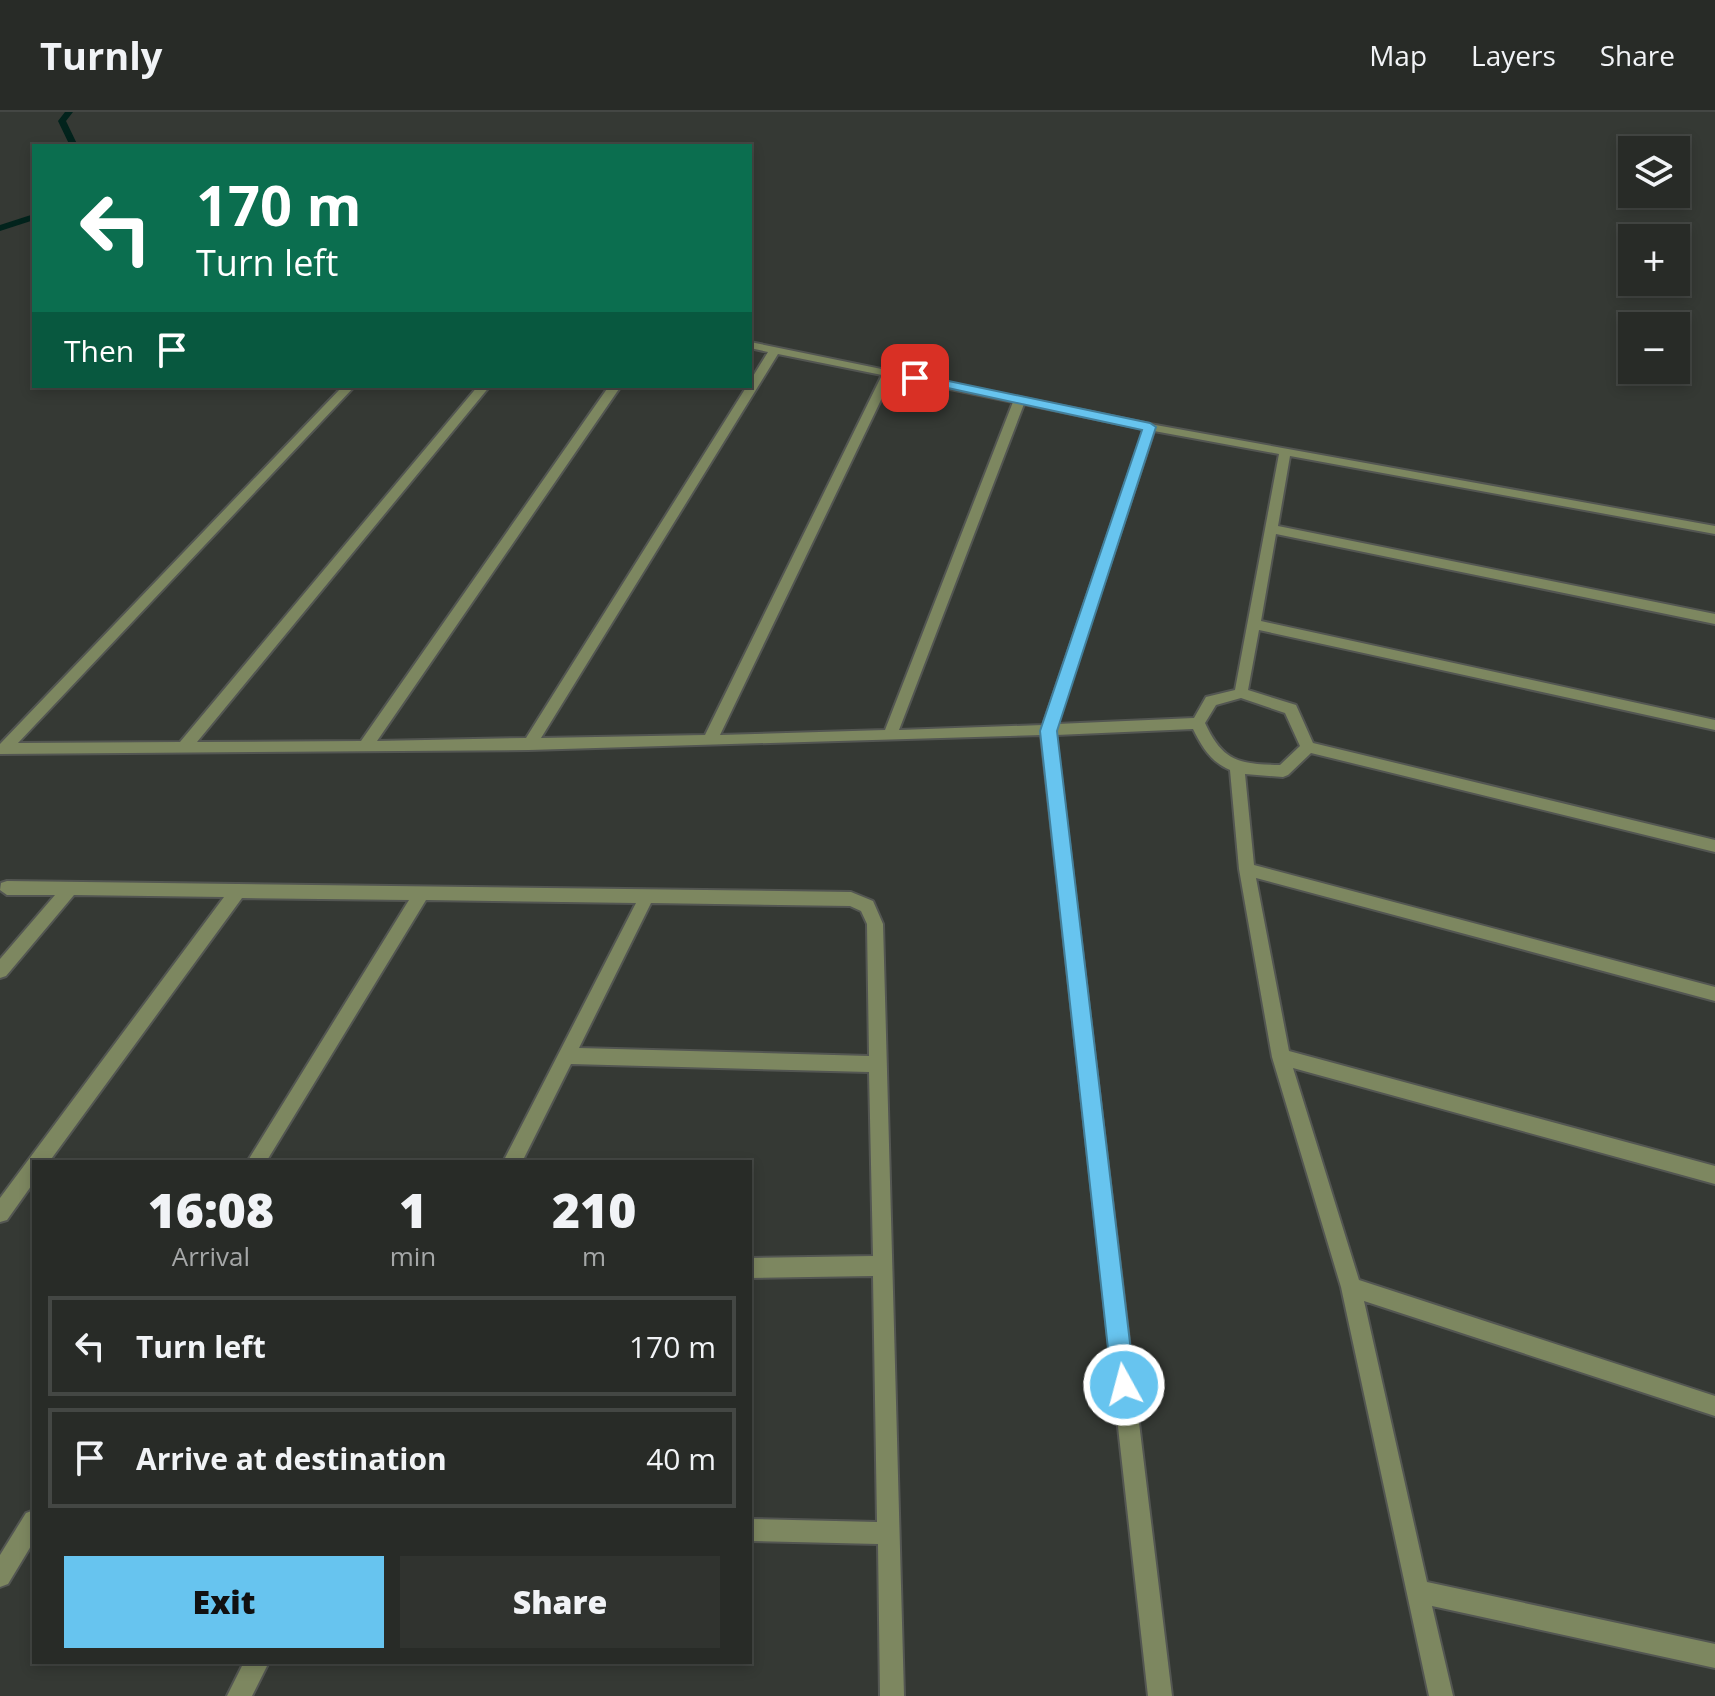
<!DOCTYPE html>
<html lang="en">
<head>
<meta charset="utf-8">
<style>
  body { margin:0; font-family:"Open Sans",sans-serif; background:#30332f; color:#f1f3f6; height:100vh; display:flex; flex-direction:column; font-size:30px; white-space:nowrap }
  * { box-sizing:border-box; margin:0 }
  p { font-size:26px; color:#a5a7a7 }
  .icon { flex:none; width:44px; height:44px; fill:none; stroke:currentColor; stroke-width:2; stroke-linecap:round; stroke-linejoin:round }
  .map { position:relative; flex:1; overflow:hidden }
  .panel { position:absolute; left:32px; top:1048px; width:720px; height:504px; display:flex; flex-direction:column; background:#282b27; border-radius:0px; box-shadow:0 4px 12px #0003,0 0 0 2px #444744 }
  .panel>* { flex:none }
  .hud { position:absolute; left:32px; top:32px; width:720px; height:244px; border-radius:0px; box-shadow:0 4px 12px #0003,0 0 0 2px #444744; background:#0b6e4f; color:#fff; overflow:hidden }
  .buttons { position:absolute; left:1618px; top:24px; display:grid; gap:16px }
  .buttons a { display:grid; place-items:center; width:72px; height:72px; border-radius:0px; background:#282b27; box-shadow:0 4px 12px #0003,0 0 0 2px #444744; font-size:40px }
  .pin { position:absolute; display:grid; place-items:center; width:68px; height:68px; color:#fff; margin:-34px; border-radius:16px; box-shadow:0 4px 12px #0006 }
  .me { position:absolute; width:88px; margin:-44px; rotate:353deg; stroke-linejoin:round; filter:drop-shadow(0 0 6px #0008) }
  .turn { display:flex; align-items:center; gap:28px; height:168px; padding:0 32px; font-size:36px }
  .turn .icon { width:104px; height:104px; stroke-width:2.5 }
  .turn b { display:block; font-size:56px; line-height:68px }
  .then { display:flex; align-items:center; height:76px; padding:0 32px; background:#0003; gap:16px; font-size:30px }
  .eta { display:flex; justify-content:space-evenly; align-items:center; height:136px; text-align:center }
  .eta b { font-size:48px; font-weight:800; line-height:56px }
  .button { display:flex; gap:16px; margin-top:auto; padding:16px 32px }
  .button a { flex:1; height:92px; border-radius:0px; background:#67c4ef; color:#111; font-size:32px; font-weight:800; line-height:92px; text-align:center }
  .button a+a { background:#30332f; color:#f1f3f6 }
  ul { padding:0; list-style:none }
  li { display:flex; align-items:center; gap:24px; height:100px; margin:0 16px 12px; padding:0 16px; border:4px solid #444744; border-radius:0px }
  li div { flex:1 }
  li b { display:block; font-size:30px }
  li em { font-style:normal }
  header { display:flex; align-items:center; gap:48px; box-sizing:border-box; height:112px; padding:0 40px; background:#282b27; border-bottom:2px solid #444744 }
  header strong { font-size:38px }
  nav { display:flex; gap:44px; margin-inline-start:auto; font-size:28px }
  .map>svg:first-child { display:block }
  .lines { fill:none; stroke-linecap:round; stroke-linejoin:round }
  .stream { fill:#02231c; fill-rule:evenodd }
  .minor-casing { stroke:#535652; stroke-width:4 }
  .minor { fill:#7d8760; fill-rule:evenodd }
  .route { fill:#67c4ef; stroke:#437f9b; stroke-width:2 }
</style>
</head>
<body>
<header>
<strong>Turnly</strong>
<nav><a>Map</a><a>Layers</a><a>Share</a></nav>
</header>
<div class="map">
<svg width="1715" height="1584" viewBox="0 0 1715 1584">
  <rect width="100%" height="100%" fill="#353934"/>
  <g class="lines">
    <!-- stream -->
    <g class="stream">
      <path d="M65 0H73L66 9 78 34H70L58 9Z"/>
      <path d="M34 102V108L0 119V113Z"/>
    </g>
    <!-- minor casing -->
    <g class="minor-casing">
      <g id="minor">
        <path d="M750 230 1150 312 1715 414V422L1290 344 1278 414 1715 502V512L1276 422 1261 509 1715 608V618L1259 518 1248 578 1296 593 1313 631 1715 728V740L1311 641 1288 663 1283 665 1245 662 1254 753 1715 875V889L1256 766 1289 939 1715 1054V1072L1293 956 1359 1168 1715 1284V1304L1364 1189 1427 1470 1715 1532V1556L1432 1494 1453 1584H1429L1341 1175 1272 945 1239 757 1230 658C1211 650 1202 635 1193 617L1056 623 1172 1584H1148L1041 623 529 638 0 642V632L343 274H355L18 631 180 630 478 274H490L197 630 361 629 609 274H621L377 629 526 626 747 274H750V269L768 240 750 236ZM778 242 882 263 705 623 541 626ZM892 265 1013 290 885 618 720 623ZM1024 292 1144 317 1043 613 899 618ZM1154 319 1279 342 1235 578 1206 585 1194 606 1057 612ZM1241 586 1285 601 1300 634 1280 653C1239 652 1223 650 1205 611L1216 593Z"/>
        <path d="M7 769 851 780 873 789 883 812 904 1584H880L878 1432 750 1429V1407L877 1410 873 1164 750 1166V1146L873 1144 869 960 571 952 522 1050H503L636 791 426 788 266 1050H247L409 788 242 786 49 1050H34V1070L7 1108 0 1110V1086L224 785 74 783 6 864 0 866V847L55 783H7L0 778 1 771ZM651 791 850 794 861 799 867 812 869 944 579 936Z"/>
        <path d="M34 1398V1429L8 1472 0 1475V1443L26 1401Z"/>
        <path d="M244 1550H269L252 1584H227Z"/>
      </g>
    </g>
    <!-- minor -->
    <use href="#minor" class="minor"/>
  </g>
  <!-- route -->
  <path class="route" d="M915 262 1150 311 1156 315 1057 619 1135 1273 1132 1281 1124 1284 1116 1281 1112 1273 1040 619 1142 318 911 268 909 266Z"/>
</svg>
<div class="buttons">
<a><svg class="icon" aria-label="layers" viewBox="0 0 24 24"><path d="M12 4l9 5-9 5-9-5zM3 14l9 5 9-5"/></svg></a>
<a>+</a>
<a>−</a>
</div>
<div class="pin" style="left:915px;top:266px;background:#d93025"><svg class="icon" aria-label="arrive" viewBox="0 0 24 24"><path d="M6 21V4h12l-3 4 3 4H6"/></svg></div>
<svg class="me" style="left:1124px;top:1273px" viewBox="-20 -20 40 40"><circle r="17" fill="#67c4ef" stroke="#fff" stroke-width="3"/><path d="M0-11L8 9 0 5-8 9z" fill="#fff"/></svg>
<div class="hud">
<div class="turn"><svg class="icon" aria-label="left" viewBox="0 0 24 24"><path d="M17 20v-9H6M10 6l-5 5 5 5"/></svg><div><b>170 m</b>Turn left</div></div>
<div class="then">Then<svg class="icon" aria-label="arrive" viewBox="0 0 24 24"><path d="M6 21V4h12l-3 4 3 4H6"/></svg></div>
</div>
<section class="panel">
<div class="eta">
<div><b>16:08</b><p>Arrival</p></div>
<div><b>1</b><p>min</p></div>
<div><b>210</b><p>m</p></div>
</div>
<ul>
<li><svg class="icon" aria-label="left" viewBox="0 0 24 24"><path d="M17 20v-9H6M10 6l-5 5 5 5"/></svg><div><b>Turn left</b></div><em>170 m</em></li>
<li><svg class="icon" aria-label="arrive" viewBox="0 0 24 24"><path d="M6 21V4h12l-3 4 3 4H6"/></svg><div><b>Arrive at destination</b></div><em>40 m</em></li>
</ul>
<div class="button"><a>Exit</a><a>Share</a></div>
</section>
</div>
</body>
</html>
